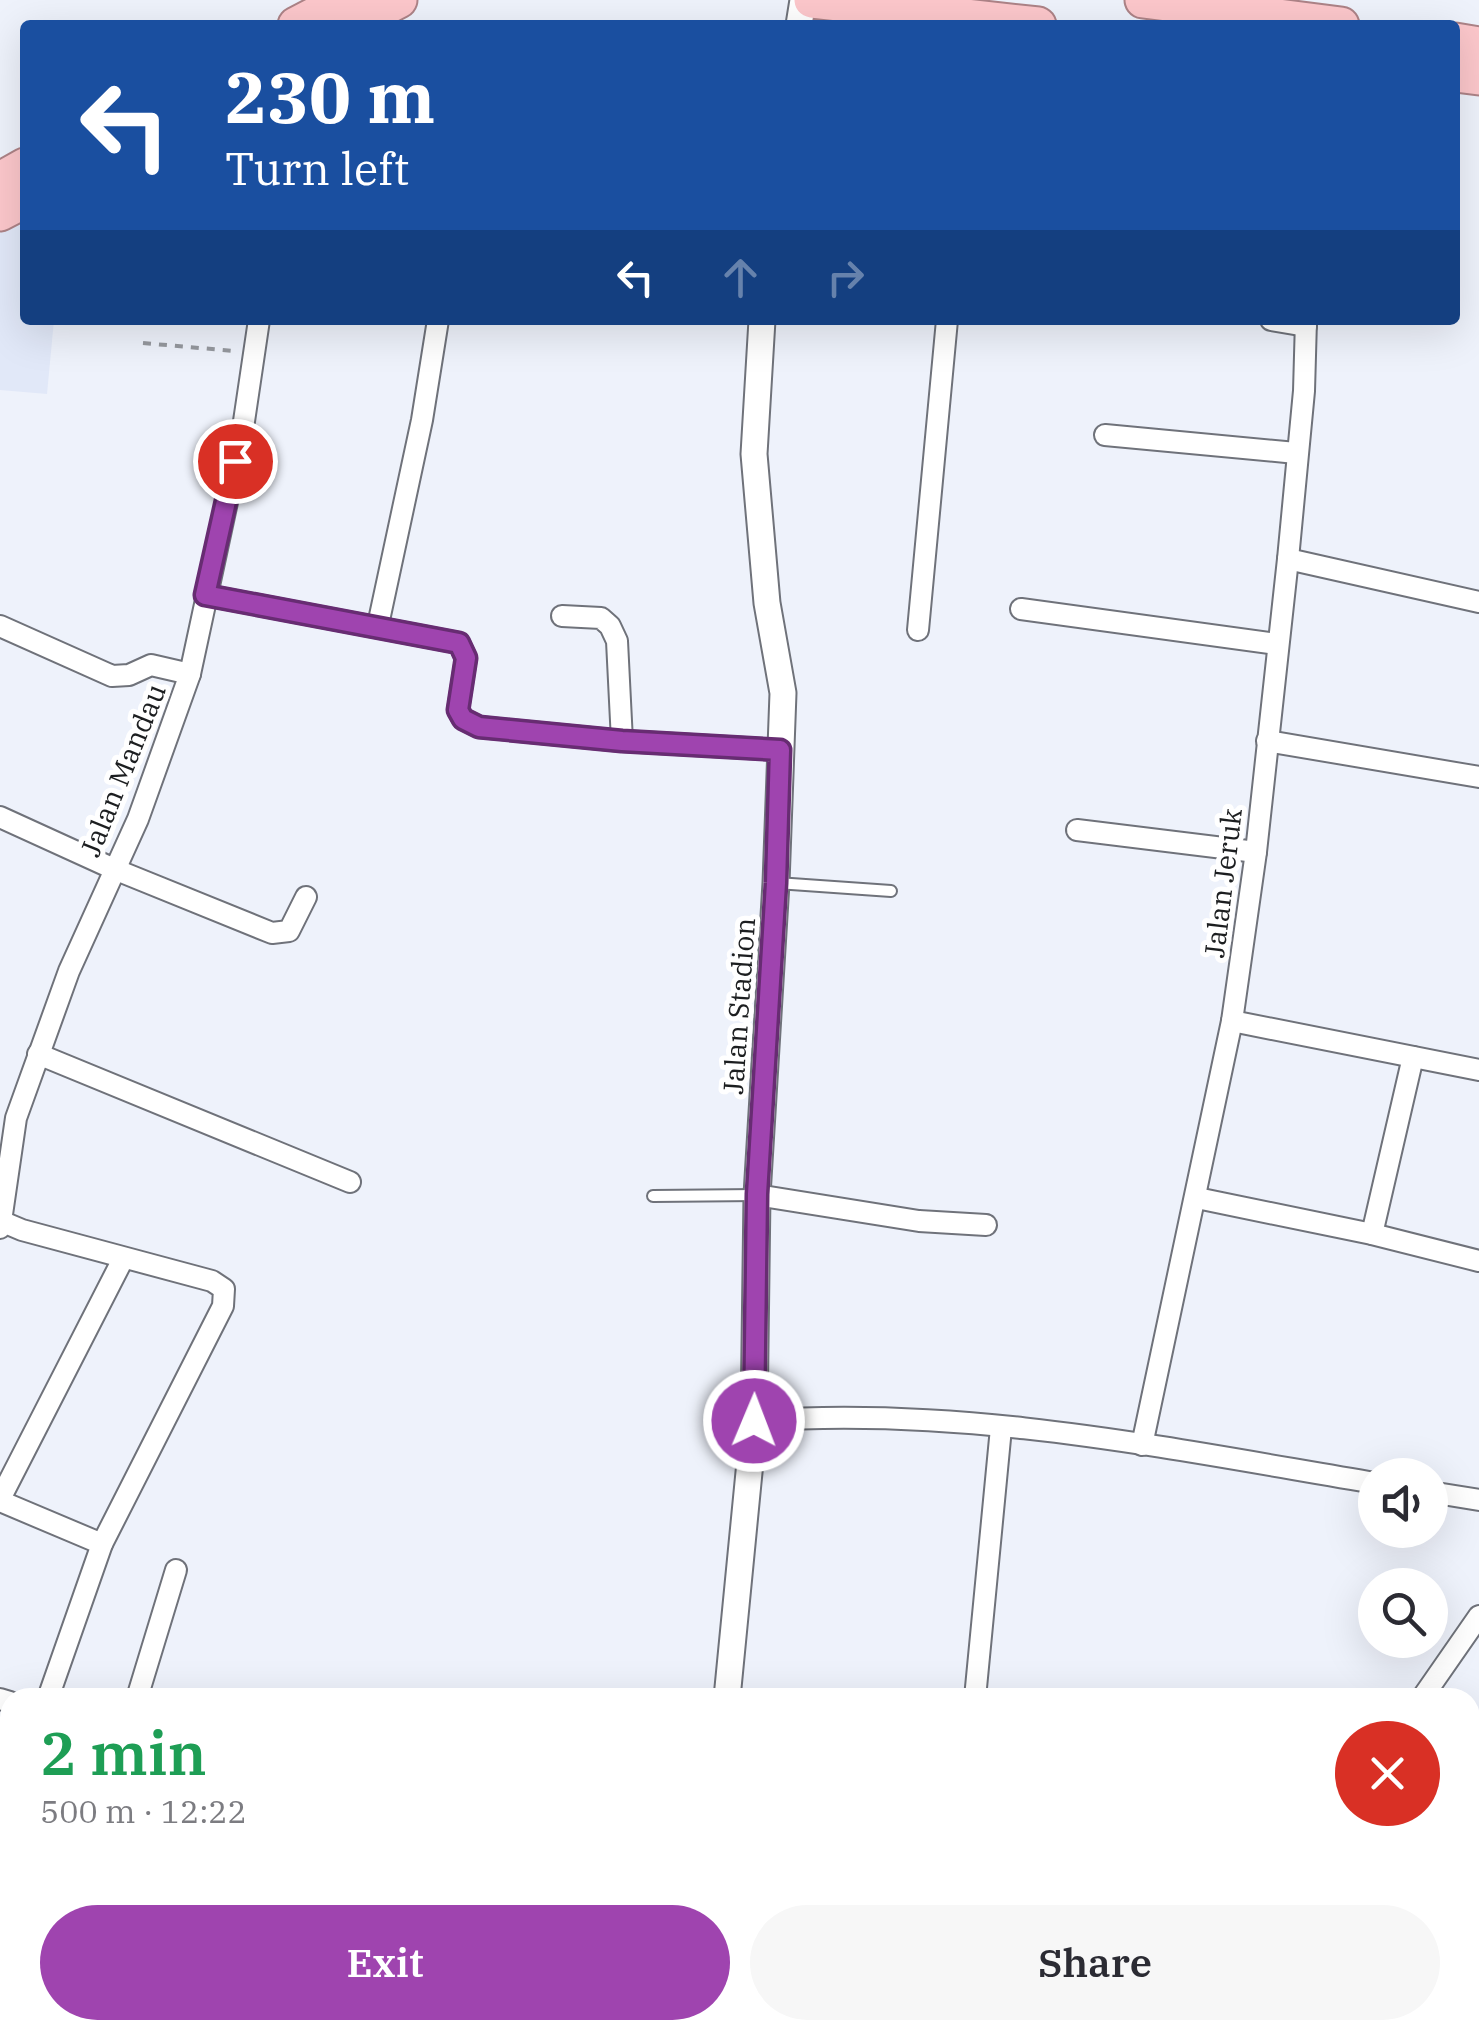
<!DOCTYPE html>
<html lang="en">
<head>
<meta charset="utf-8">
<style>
  body { margin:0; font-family:"IBM Plex Serif",serif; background:#f7f7f7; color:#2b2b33; height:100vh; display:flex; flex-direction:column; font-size:38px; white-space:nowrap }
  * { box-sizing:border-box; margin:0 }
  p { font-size:32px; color:#7c7c81 }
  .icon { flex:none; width:55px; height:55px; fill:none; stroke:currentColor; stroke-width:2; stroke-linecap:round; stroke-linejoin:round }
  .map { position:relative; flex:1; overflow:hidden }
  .panel { position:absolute; left:0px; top:1688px; width:1480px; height:352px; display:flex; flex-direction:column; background:#fff; border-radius:30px 30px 0 0; box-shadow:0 10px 40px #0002 }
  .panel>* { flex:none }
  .guide { position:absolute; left:20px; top:20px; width:1440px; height:305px; border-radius:10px; box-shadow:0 10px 40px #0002; background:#1a4fa0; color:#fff; overflow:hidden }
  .controls { position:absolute; left:1358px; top:1458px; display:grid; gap:20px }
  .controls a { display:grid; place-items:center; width:90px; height:90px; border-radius:50%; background:#fff; box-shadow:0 10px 40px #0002; font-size:50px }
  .pin { position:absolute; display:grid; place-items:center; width:85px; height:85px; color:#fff; margin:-42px; border:5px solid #fff; border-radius:50%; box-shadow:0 2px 10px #0007 }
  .me { position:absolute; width:110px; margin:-55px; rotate:1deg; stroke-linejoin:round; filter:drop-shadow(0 0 8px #0008) }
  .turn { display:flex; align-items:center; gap:35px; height:210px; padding:0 40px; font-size:45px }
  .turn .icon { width:130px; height:130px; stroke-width:2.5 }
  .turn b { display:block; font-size:70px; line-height:85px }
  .lanes { display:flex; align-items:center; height:95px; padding:0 40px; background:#0003; justify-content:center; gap:50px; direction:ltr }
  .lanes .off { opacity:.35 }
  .round { display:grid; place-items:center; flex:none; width:105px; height:105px; border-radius:52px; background:#f7f7f7 }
  .summary { display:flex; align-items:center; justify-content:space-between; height:170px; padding:0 40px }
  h1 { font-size:60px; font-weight:600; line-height:75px; color:#1e9e55 }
  .action { display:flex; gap:20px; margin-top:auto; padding:20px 40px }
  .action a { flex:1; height:115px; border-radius:60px; background:#9f44af; color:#fff; font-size:40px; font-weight:600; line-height:115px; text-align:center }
  .action a+a { background:#f7f7f7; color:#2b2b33 }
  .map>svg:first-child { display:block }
  .built { fill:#e1e8f8 }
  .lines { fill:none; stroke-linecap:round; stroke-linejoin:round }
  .service-casing { stroke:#6f727a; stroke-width:14 }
  .minor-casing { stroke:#6f727a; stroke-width:24 }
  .tertiary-casing { stroke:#6f727a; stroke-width:29 }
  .trunk-casing { stroke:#ad8387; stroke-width:39 }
  .path { stroke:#95989e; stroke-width:4; stroke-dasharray:8 8; stroke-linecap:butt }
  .service { stroke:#fff; stroke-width:10 }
  .minor { stroke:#fff; stroke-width:20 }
  .tertiary { stroke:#fff; stroke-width:25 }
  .trunk { stroke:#fcc7cb; stroke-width:35 }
  .route-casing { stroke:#672c72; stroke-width:25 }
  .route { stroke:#9f44af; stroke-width:18 }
  .labels { text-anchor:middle; stroke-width:10; stroke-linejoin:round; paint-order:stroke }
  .street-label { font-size:28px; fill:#1c1e20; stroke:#fff }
</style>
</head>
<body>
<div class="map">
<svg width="1479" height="2038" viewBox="0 0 1479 2038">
  <rect width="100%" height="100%" fill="#eef2fb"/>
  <!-- built -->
  <path class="built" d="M25 205V320H54L47 394 0 390V217Z"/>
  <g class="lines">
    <!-- service casing -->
    <g class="service-casing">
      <g id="service">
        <path d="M777 883 891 891"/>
        <path d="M653 1196 757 1195"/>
      </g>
    </g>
    <!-- minor casing -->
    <g class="minor-casing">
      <g id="minor">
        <path d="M1271 320 1306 326"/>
        <path d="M1105 435 1296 453"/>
        <path d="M1288 559 1479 602"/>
        <path d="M205 595 459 643 466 658 458 710 463 719 479 727 622 741 780 750"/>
        <path d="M1021 609 1276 644"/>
        <path d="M562 616 601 618 610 626 617 641 622 741"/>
        <path d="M378 625 422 420 438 320"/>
        <path d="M0 626 112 676 129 675 151 665 190 674"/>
        <path d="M918 630 947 320"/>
        <path d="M1267 741 1479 777"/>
        <path d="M0 817 114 869 272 933 289 931 306 897"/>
        <path d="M1077 830 1256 852"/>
        <path d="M1232 1021 1479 1070"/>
        <path d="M38 1054 350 1182"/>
        <path d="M757 1195 919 1221 986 1225"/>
        <path d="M1197 1198 1372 1234 1479 1261"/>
        <path d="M3 1222 22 1230 212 1281 224 1289 223 1306 102 1544"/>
        <path d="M0 1228 16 1118 69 971 138 819 190 674 243 428 259 320"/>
        <path d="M1372 1234 1413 1057"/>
        <path d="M754 1421C962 1405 1171 1449 1375 1483"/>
        <path d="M1142 1445 1232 1021 1256 852 1288 559 1304 391 1306 320"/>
        <path d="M1430 1492 1479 1500"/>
        <path d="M0 1499 123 1259"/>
        <path d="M0 1501 102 1544 48 1698"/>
        <path d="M137 1698 176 1570"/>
        <path d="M975 1698 1001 1428"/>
        <path d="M1422 1698 1479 1616"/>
        <path d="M0 1699 10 1702"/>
        <path d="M1470 1857 1479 1856"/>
        <path d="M0 1884 10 1841"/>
        <path d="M227 2038 230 2030"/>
        <path d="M962 2038 963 2030"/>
        <path d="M1434 2038 1436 2030"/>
        <path d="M1454 2038 1479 2033"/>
      </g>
    </g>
    <!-- tertiary casing -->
    <g class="tertiary-casing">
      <g id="tertiary">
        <path d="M799 25 803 0"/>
        <path d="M727 1698 754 1421 757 1195 776 883 783 693 767 603 754 454 762 320"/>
        <path d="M668 2038 670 2030"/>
      </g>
    </g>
    <!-- trunk casing -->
    <g class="trunk-casing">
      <g id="trunk">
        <path d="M812 0 1038 25"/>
        <path d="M1143 0 1341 25"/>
        <path d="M296 25 344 0"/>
        <path d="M351 25 399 0"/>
        <path d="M1455 41 1479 45"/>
        <path d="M1455 74 1479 77"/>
        <path d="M0 180 25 166"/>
        <path d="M0 213 25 200"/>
      </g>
    </g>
    <!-- path -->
    <path class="path" d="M143 343 234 351"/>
    <!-- service -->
    <use href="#service" class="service"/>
    <!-- minor -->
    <use href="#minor" class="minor"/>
    <!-- tertiary -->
    <use href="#tertiary" class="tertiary"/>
    <!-- trunk -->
    <use href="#trunk" class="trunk"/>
  </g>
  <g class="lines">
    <!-- route casing -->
    <g class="route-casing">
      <path id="route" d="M235 461 205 595 459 643 466 658 458 710 463 719 479 727 622 741 780 750 776 883 757 1194 754 1421"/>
    </g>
    <!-- route -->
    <use href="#route" class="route"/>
  </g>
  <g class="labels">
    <!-- street labels -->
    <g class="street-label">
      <text transform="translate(123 770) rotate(-68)" y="10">Jalan Mandau</text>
      <text transform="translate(1223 883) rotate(-83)" y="10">Jalan Jeruk</text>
      <text transform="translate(739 1006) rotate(-86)" y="10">Jalan Stadion</text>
    </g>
  </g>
</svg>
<div class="controls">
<a><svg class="icon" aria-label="sound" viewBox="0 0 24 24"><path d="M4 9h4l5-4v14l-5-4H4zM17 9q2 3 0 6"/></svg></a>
<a><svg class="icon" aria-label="search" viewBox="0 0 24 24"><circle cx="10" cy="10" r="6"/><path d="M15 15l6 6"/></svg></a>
</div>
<div class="pin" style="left:235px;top:461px;background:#d93025"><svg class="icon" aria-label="arrive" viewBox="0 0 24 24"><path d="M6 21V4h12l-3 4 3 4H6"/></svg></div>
<svg class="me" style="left:754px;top:1421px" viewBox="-20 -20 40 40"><circle r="17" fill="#9f44af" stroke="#fff" stroke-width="3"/><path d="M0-11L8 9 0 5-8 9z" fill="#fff"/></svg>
<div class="guide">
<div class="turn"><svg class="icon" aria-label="left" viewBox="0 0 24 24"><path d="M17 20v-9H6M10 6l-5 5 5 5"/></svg><div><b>230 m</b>Turn left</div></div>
<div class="lanes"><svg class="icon" aria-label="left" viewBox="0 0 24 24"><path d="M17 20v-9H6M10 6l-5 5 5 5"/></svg><svg class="icon off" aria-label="ahead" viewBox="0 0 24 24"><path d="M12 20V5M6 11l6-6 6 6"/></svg><svg class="icon off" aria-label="right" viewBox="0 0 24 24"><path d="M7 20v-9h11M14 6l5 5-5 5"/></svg></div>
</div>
<section class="panel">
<div class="summary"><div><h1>2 min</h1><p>500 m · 12:22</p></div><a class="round" style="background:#d93025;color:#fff"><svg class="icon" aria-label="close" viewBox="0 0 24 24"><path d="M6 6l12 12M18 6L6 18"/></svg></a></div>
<div class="action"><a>Exit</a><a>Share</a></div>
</section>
</div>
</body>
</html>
